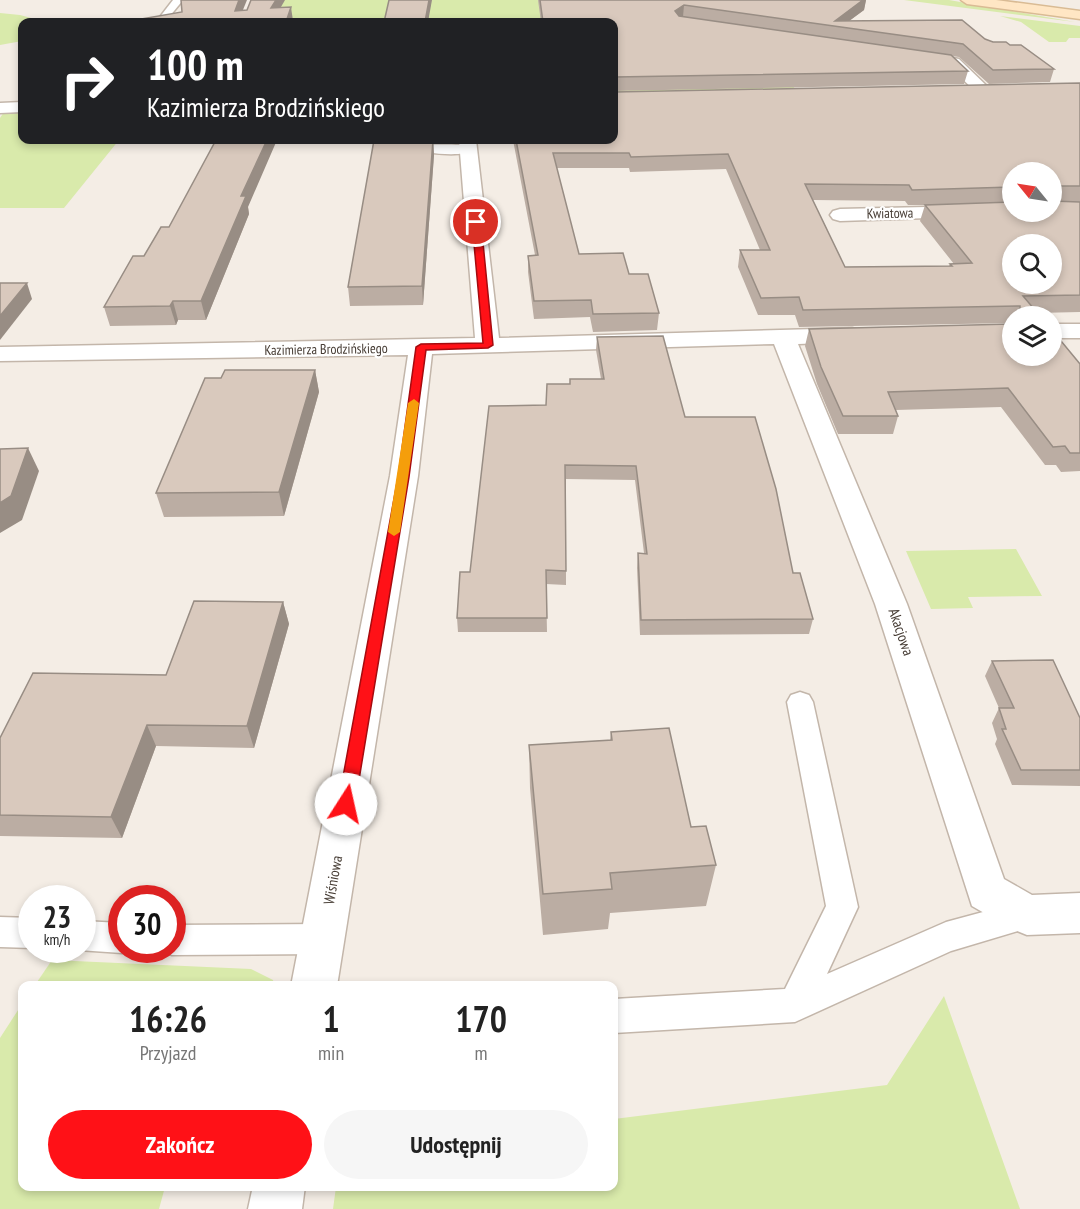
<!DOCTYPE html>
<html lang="pl">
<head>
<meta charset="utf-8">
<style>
  body { margin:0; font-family:"PT Sans Narrow",sans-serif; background:#f6f6f6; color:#222; height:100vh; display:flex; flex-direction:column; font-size:22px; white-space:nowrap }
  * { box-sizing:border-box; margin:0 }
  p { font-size:20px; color:#767676 }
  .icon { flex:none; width:33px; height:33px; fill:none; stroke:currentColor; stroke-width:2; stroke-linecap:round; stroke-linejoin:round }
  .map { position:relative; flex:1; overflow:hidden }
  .side { position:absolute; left:18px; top:981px; width:600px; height:210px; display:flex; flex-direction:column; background:#fff; border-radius:12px; box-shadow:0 3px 9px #0003 }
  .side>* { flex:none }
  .banner { position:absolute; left:18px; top:18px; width:600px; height:126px; border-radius:12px; box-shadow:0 3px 9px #0003; background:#202124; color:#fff; overflow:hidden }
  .needle { width:39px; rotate:300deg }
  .controls { position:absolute; left:1002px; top:162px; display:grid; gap:12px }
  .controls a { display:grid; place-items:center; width:60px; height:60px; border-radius:50%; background:#fff; box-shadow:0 3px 9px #0003; font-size:30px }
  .speed { position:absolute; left:18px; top:885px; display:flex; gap:12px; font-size:30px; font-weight:700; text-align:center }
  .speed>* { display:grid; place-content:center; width:78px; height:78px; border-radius:50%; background:#fff; box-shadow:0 3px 9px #0003; line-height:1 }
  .speed small { font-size:15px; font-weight:400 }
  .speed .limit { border:9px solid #d22; background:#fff; color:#111 }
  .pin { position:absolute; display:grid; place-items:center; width:51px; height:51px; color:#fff; margin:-26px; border:3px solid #fff; border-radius:50%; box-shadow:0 2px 6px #0007 }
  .me { position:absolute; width:66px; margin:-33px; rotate:10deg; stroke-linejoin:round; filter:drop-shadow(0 0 4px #0008) }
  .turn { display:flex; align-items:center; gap:21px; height:126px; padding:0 30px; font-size:27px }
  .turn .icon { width:78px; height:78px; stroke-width:2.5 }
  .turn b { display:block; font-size:42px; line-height:51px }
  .eta { display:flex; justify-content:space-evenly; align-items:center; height:102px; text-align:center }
  .eta b { font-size:36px; font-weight:700; line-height:42px }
  .action { display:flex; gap:12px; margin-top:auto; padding:12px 30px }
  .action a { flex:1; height:69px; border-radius:36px; background:#ff1117; color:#fff; font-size:24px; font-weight:700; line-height:69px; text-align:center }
  .action a+a { background:#f6f6f6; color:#222 }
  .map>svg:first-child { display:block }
  .green { fill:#d9eaab }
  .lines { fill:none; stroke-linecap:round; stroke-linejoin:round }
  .lane-casing { stroke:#c3b6aa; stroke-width:3 }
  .street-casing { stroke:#c3b6aa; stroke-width:3 }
  .secondary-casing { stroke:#d9bb94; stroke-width:3 }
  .lane { fill:#fff; fill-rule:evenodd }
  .street { fill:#fff; fill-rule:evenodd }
  .secondary { fill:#ffe6c4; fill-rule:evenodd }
  .wall { fill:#bbada3; fill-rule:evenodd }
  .shaded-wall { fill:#988d84 }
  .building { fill:#d9c9bd; stroke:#988d84; stroke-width:1.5; fill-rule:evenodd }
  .route { fill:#ff1117; stroke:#a60b0f; stroke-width:1.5 }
  .slow { fill:#f59e0b }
  .labels { text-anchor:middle; stroke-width:4.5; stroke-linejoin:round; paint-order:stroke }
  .far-street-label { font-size:14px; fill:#463c34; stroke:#fff }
  .street-label { font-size:15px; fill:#463c34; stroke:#fff }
</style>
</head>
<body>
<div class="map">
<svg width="1080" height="1209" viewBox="0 0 1080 1209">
  <rect width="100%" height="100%" fill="#f4ede5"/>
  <!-- green -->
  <g class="green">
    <path d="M263 0H711L634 47 789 81 796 90 614 93V22H252Z"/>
    <path d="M904 0H949L1075 22Z"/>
    <path d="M0 13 20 15 46 22H22V41L0 45Z"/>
    <path d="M1000 16 1080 26V38H1069L1066 42H1049L1021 22Z"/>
    <path d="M4 112H22V140H119L64 208H0V118Z"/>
    <path d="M1016 549 1042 596 968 597 973 608 931 609 906 551Z"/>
    <path d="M52 960 251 969 273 980 274 985H35Z"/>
    <path d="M944 996 1020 1209H333L336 1187 614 1186V1119L887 1085Z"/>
    <path d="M22 1004V1186L165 1187 159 1209H0V1038Z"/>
  </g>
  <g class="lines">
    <!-- lane casing -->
    <g class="lane-casing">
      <g id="lane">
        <path d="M173 0H183L165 22H156Z"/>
        <path d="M403 140H415L417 143C432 147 465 141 474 149 463 159 422 152 408 149Z"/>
        <path d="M800 692 809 695 813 702 858 907 827 974 946 922 1027 900 1038 905 1043 915 1038 925 951 951 795 1022 614 1033V999L785 989 826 906 787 702 791 695Z"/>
        <path d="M0 917 32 918V948L0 947Z"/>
        <path d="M82 921 122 923V950H131L122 953 78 950H82Z"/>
        <path d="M323 924 334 928 339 939 334 950 323 954 172 955 160 950H172V925Z"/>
      </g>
    </g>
    <!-- street casing -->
    <g class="street-casing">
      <g id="street">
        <path d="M927 54 959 59 992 91 984 96 978 94 949 66 922 61 920 58Z"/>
        <path d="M22 102V112L0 113V103Z"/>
        <path d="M459 140H476L499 338 852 328 860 330 864 335 860 340 852 342 798 344 907 604 1004 879 1032 895 1080 893V933L1027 935 1012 929 972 906 875 604 774 344 432 354 418 476 337 986H291L390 476 408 355 0 361V347L475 338Z"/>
        <path d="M1012 205V212H1021L1019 215 840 221 833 219 830 215 833 211 840 209Z"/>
        <rect x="1052" y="324" width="28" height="14"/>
        <path d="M253 1186H305L302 1209H248Z"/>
      </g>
    </g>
    <!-- secondary casing -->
    <g class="secondary-casing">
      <path id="secondary" d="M961 0H996L1080 11V19L967 4Z"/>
    </g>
    <!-- lane -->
    <use href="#lane" class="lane"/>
    <!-- street -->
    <use href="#street" class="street"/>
    <!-- secondary -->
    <use href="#secondary" class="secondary"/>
  </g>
  <!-- wall -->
  <g class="wall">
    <path d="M538 0H866L864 10 849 21 985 39 993 42 1010 45 1054 69 1050 82 989 84 959 57 952 56 968 71 964 84 614 91 615 92 1080 83V312L1037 313 1040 316H1012V323L799 327 795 315H758L738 267 740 250H760L726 169 630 172 629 168H557L579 254 629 274 659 313 657 330 593 332 590 317 534 319 528 272V256L535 255 513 140H614V22H541ZM1012 172 1052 212H1012ZM813 200 905 201 908 205H925L920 221 954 264H950L949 266 845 267Z"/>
    <path d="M374 140H438V142H433L434 155 423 305 350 306 348 287Z"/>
    <path d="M248 207 249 214 206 320H178L176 325 110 326 104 307 169 227Z"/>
    <path d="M809 329 1080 364V471L1061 472 1056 465H1045L1001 407 896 410 898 416 893 434H838L817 384 805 346Z"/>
    <path d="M597 337 685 417 793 573 813 619 809 634 640 635 637 568 638 553H644L635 480 566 479V585L546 584 547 632H458L457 618 470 572 546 405 570 384 601 379 596 350Z"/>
    <path d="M315 370 319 392 284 516 164 517 156 493Z"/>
    <path d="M283 602 289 624 254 748 156 746 122 838 0 836V738L166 675Z"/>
    <path d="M992 661 1080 718V786L1012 785 995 744 997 739 992 723 999 708 985 676Z"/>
    <path d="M611 732 691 827 716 865 706 906 610 913 608 929 543 935 530 788 529 745 610 740Z"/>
  </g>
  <!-- shaded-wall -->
  <g class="shaded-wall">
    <path d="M239 0H247L238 22 235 11Z"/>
    <path d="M276 0H285L273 21 271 8Z"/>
    <path d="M429 0H432L428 22H425Z"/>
    <path d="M863 0H866L864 10 841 27 835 21Z"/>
    <path d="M684 5 683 17 674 22 675 11Z"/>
    <path d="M291 7 293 21V22H286Z"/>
    <path d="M267 140H277L248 207 249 214 206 320 201 301 241 196Z"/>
    <path d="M433 140 434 155 423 305 422 286Z"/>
    <path d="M1055 194 1052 205V195Z"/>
    <path d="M27 283 32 299 0 340V316Z"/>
    <path d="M173 301 178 320 176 325 170 306Z"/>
    <path d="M315 370 319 392 284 516 279 492Z"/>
    <path d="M28 448 39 471 22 520 0 533V503Z"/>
    <path d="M283 602 289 624 254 748 247 726Z"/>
    <path d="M147 725 156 746 122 838 111 817Z"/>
  </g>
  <!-- building -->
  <g class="building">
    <path d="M181 0H239L235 11 247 10 251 0H276L271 8 291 7 286 22H124L182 12Z"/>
    <path d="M389 0H429L425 22H384Z"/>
    <path d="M540 0H863L835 21 962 20 985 39 993 42H1006L1010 45H1021L1054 69 993 70 963 44 684 5 675 11 679 16 951 55 968 71 615 77 614 83V22H543Z"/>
    <path d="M1080 83V186H1057L1055 194 1052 195V172H1012V187L912 190 909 185 805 184 845 267 952 266 950 264 972 263 925 205 1012 202V212H1052V201L1080 202V295L1023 296 1040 316H1020V306L803 310 799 297 761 298 740 250H770L728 154 631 157 629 153H553L579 254 623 253 629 274H648L659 313 593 314 591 300 534 301 528 256 538 255 516 140H614V90L615 92ZM1012 244H1052V284H1012Z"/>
    <path d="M216 140H267L241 196H246L201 301H173L170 306 104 307 133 256H144L161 227H169Z"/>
    <path d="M374 140H433L422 286 348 287Z"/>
    <path d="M0 283H27L0 316Z"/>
    <path d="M1012 324V356H1052V330L1080 364V453H1070L1065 446 1053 447 1008 388 888 392 898 416H843L821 367 809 329Z"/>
    <path d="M663 336 685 417H755L776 489 793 573H800L813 619 641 620 638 553 647 554 636 466 565 465 566 571 546 570 547 618H457L460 572H470L489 406 546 405 547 384H570V379H604L597 337Z"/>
    <path d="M225 370H315L279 492 156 493 205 378H221Z"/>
    <path d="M28 448 11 496 0 503V449Z"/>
    <path d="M194 601 283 602 247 726 147 725 111 817 0 815V738L33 673 166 675Z"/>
    <path d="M1053 660 1080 718V770H1021L1002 729H1006L999 708H1014L992 661Z"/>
    <path d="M669 728 691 827 706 826 716 865 610 873 612 889 543 894 529 745 612 740 611 732Z"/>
  </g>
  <!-- route -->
  <path class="route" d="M476 220 481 222 493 345 488 348 426 350 409 477 355 804 352 809 346 811 341 809 338 804 398 477 416 347 421 344 483 343 472 222Z"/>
  <!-- slow -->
  <path class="slow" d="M414 399 419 403 400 532 394 536 388 532 408 403Z"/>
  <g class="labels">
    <!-- far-street labels -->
    <g class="far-street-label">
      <text transform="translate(890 213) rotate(-1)" y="5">Kwiatowa</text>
      <text transform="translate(326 349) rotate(-1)" y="5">Kazimierza Brodzińskiego</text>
    </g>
    <!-- street labels -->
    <g class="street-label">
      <text transform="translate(901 632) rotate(71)" y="5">Akacjowa</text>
      <text transform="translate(333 880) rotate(-80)" y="5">Wiśniowa</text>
    </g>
  </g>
</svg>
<div class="controls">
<a><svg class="needle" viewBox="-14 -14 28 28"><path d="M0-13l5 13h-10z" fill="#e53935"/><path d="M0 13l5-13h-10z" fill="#767676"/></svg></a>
<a><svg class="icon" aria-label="search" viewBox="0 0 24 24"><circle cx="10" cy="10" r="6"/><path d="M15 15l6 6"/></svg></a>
<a><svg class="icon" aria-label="layers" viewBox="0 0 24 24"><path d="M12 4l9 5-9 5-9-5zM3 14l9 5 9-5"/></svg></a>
</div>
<div class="speed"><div>23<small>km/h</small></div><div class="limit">30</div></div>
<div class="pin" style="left:476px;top:222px;background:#d93025"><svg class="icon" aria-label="arrive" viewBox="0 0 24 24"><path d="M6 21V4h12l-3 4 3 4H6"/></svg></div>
<svg class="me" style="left:346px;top:804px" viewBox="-20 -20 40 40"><circle r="19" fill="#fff"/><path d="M0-13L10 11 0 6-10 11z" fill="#ff1117"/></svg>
<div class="banner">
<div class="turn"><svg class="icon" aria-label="right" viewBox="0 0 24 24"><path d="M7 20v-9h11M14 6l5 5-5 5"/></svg><div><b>100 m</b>Kazimierza Brodzińskiego</div></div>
</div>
<section class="side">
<div class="eta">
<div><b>16:26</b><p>Przyjazd</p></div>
<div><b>1</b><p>min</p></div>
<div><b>170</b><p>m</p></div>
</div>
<div class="action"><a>Zakończ</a><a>Udostępnij</a></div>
</section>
</div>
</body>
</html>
